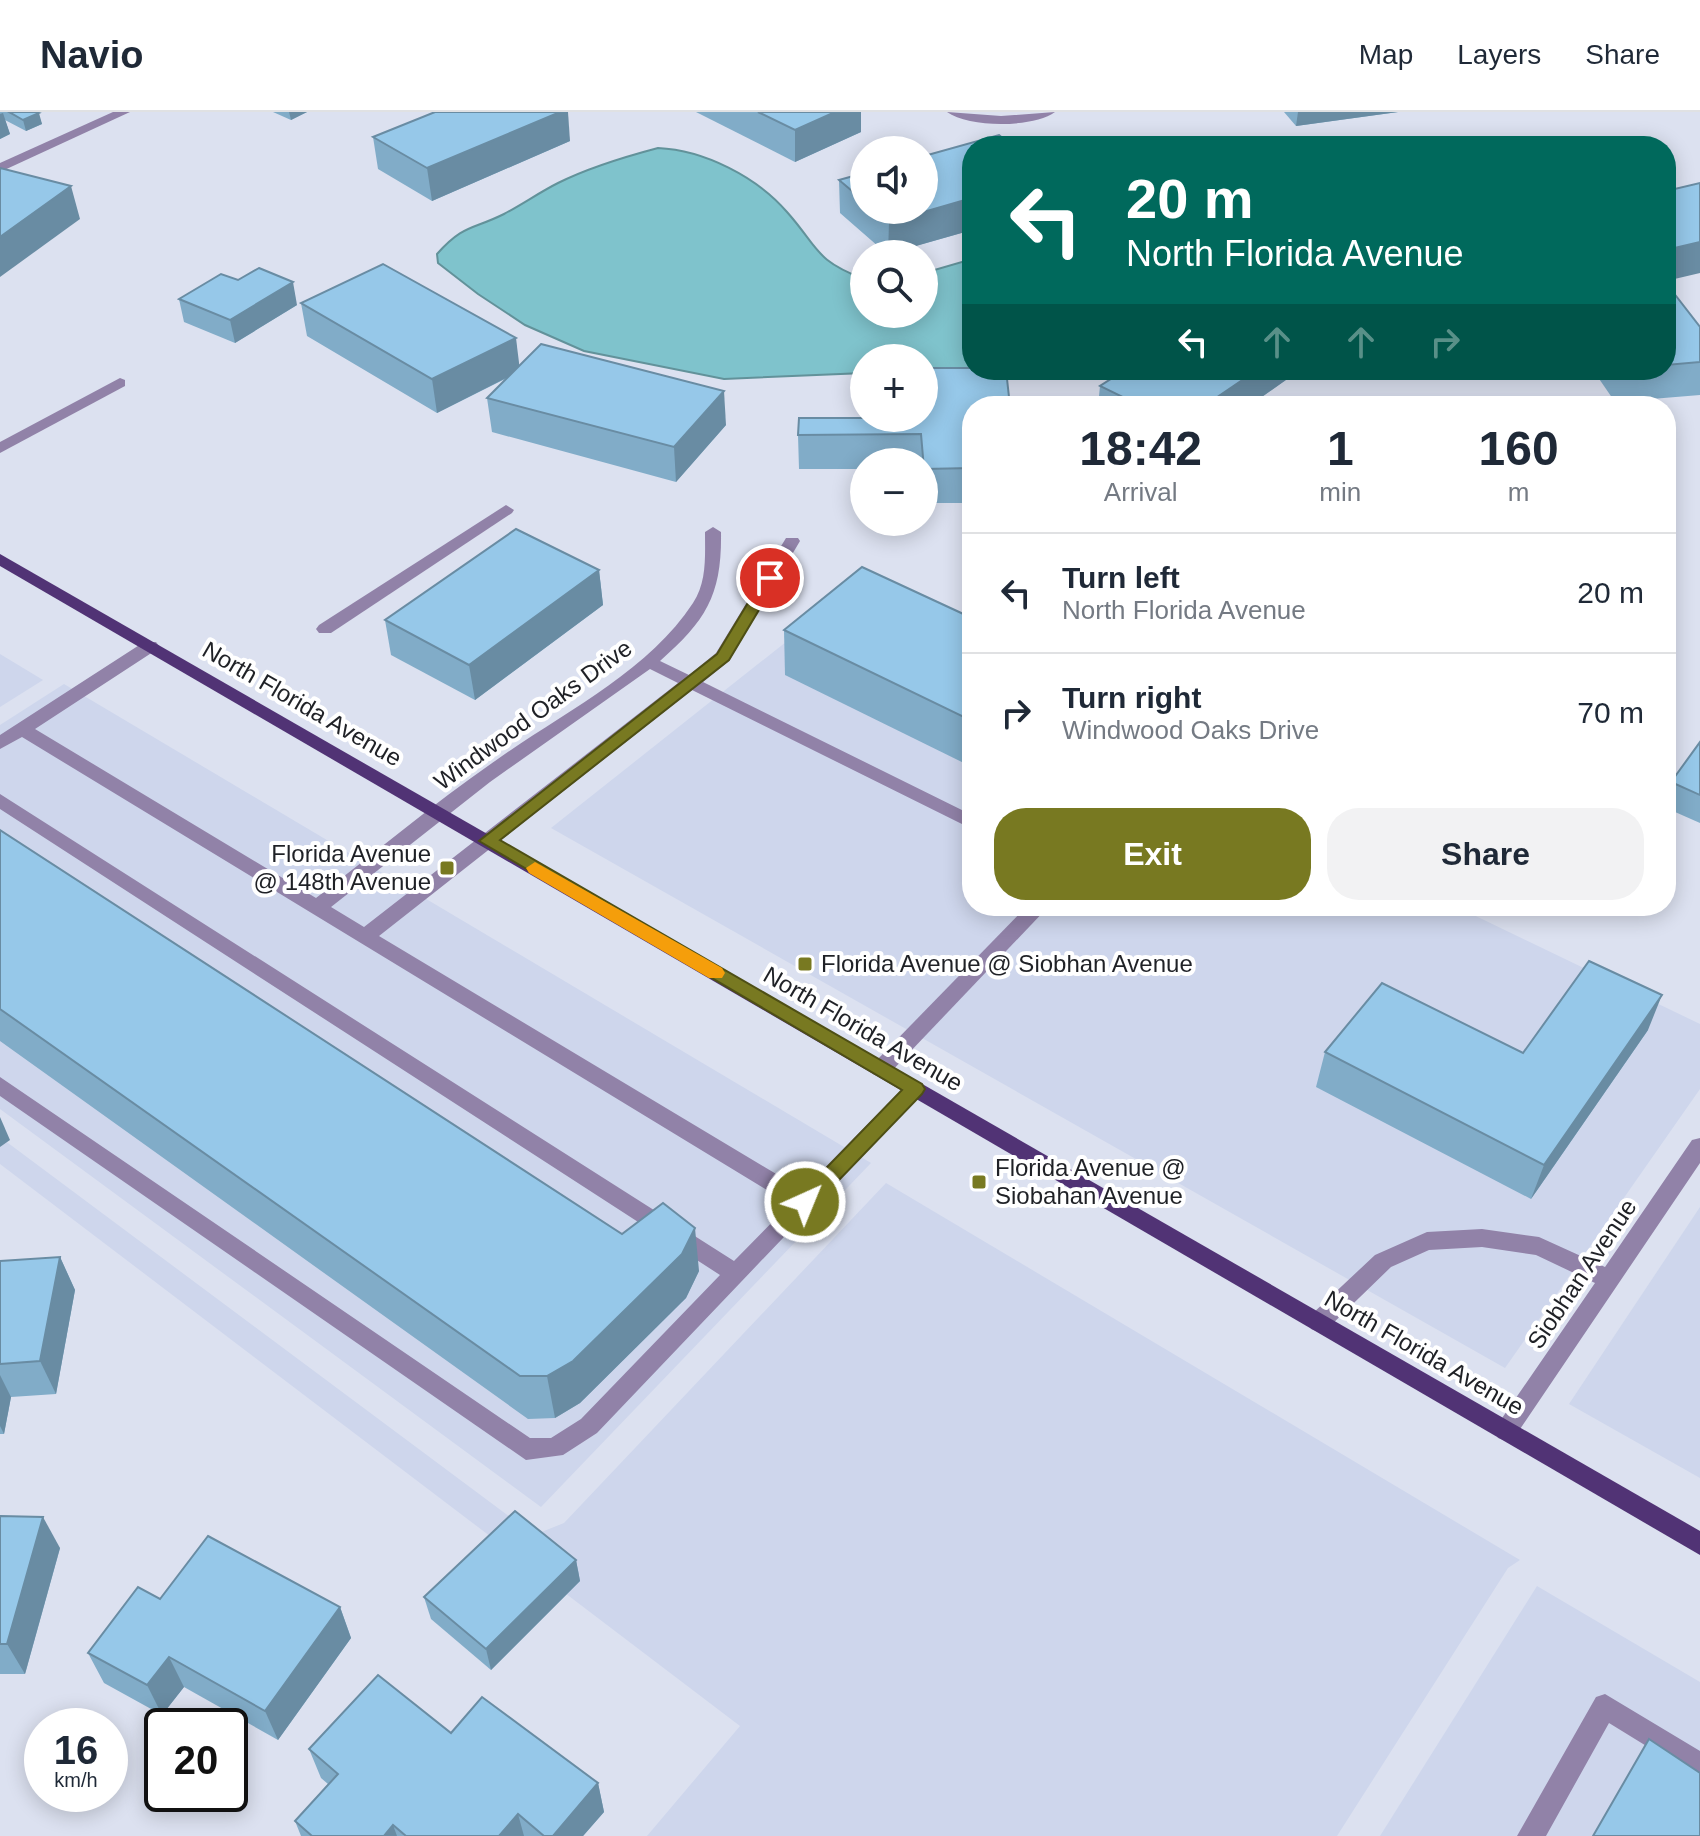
<!DOCTYPE html>
<html lang="en">
<head>
<meta charset="utf-8">
<style>
  body { margin:0; font-family:Arial,sans-serif; background:#f2f2f3; color:#1f2937; height:100vh; display:flex; flex-direction:column; font-size:30px; white-space:nowrap }
  * { box-sizing:border-box; margin:0 }
  p { font-size:26px; color:#747a83 }
  .icon { flex:none; width:44px; height:44px; fill:none; stroke:currentColor; stroke-width:2; stroke-linecap:round; stroke-linejoin:round }
  .map { position:relative; flex:1; overflow:hidden }
  .details { position:absolute; left:962px; top:284px; width:714px; height:520px; display:flex; flex-direction:column; background:#fff; border-radius:32px; box-shadow:0 4px 20px #0003 }
  .details>* { flex:none }
  .hud { position:absolute; left:962px; top:24px; width:714px; height:244px; border-radius:32px; box-shadow:0 4px 20px #0003; background:#00695c; color:#fff; overflow:hidden }
  .controls { position:absolute; left:850px; top:24px; display:grid; gap:16px }
  .controls a { display:grid; place-items:center; width:88px; height:88px; border-radius:50%; background:#fff; box-shadow:0 4px 20px #0003; font-size:40px }
  .speed { position:absolute; left:24px; top:1596px; display:flex; gap:16px; font-size:40px; font-weight:700; text-align:center }
  .speed>* { display:grid; place-content:center; width:104px; height:104px; border-radius:50%; background:#fff; box-shadow:0 4px 20px #0003; line-height:1 }
  .speed small { font-size:20px; font-weight:400 }
  .speed .limit { border:4px solid #111; border-radius:12px; background:#fff; color:#111 }
  .pin { position:absolute; display:grid; place-items:center; width:68px; height:68px; color:#fff; margin:-34px; border:4px solid #fff; border-radius:50%; box-shadow:0 2px 8px #0007 }
  .me { position:absolute; width:88px; margin:-44px; rotate:44deg; stroke-linejoin:round; filter:drop-shadow(0 0 6px #0008) }
  .turn { display:flex; align-items:center; gap:28px; height:168px; padding:0 32px; font-size:36px }
  .turn .icon { width:104px; height:104px; stroke-width:2.5 }
  .turn b { display:block; font-size:56px; line-height:68px }
  .lanes { display:flex; align-items:center; height:76px; padding:0 32px; background:#0003; justify-content:center; gap:40px; direction:ltr }
  .lanes .off { opacity:.35 }
  .eta { display:flex; justify-content:space-evenly; align-items:center; height:136px; text-align:center }
  .eta b { font-size:48px; font-weight:600; line-height:56px }
  .action { display:flex; gap:16px; margin-top:auto; padding:16px 32px }
  .action a { flex:1; height:92px; border-radius:32px; background:#787921; color:#fff; font-size:32px; font-weight:600; line-height:92px; text-align:center }
  .action a+a { background:#f2f2f3; color:#1f2937 }
  ul { padding:0; list-style:none }
  li { display:flex; align-items:center; gap:24px; height:120px; padding:0 32px; border-top:2px solid #e0e1e3 }
  li div { flex:1 }
  li b { display:block; font-size:30px }
  li em { font-style:normal }
  header { display:flex; align-items:center; gap:48px; box-sizing:border-box; height:112px; padding:0 40px; background:#fff; border-bottom:2px solid #e0e1e3 }
  header strong { font-size:38px }
  nav { display:flex; gap:44px; margin-inline-start:auto; font-size:28px }
  .map>svg:first-child { display:block }
  .built { fill:#ced6ec }
  .water { fill:#7fc3cc; stroke:#62929a; stroke-width:2 }
  .lines { fill:none; stroke-linecap:round; stroke-linejoin:round }
  .minor { fill:#9182a8; fill-rule:evenodd }
  .major { fill:#513375; fill-rule:evenodd }
  .wall { fill:#81acc8 }
  .shaded-wall { fill:#698ca3 }
  .building { fill:#96c8e9; stroke:#698ca3; stroke-width:2 }
  .route { fill:#787921; stroke:#4e4f15; stroke-width:2 }
  .slow { fill:#f59e0b }
  .poi-dot { fill:#787921; stroke:#fff; stroke-width:3 }
  .labels { text-anchor:middle; stroke-width:8; stroke-linejoin:round; paint-order:stroke }
  .street-label { font-size:24px; fill:#1f2126; stroke:#fff }
  .poi-label { font-size:24px; fill:#1f2126; stroke:#fff; text-anchor:start }
</style>
</head>
<body>
<header>
<strong>Navio</strong>
<nav><a>Map</a><a>Layers</a><a>Share</a></nav>
</header>
<div class="map">
<svg width="1700" height="1724" viewBox="0 0 1700 1724">
  <rect width="100%" height="100%" fill="#dce1f0"/>
  <!-- built -->
  <g class="built">
    <path d="M849 480 972 534V794H1455L1700 912V977L1505 1256 551 716Z"/>
    <path d="M0 542 43 568 0 595Z"/>
    <path d="M64 572 871 1051 541 1395 0 997V613Z"/>
    <path d="M0 1025 522 1414 539 1421 564 1411 886 1071 1520 1448 1508 1456 1337 1724H647L740 1614 0 1052Z"/>
    <path d="M1700 1095V1366L1569 1292Z"/>
    <path d="M1537 1474 1700 1570V1724H1380Z"/>
  </g>
  <!-- water -->
  <path class="water" d="M658 36C704 38 757 65 787 100 819 136 814 148 864 167V202H924V161L972 147V258H1011L924 261V246H864V261L724 267 584 239 525 213 478 182 438 151 437 142C464 112 472 118 504 102 523 92 540 80 558 71 590 55 624 45 658 36Z"/>
  <g class="lines">
    <!-- minor -->
    <g class="minor">
      <path d="M113 0H130L0 60V51Z"/>
      <path d="M947 0 1001 4 1055 0C1033 16 969 16 947 0Z"/>
      <path d="M120 266 125 268V274L0 341V330Z"/>
      <path d="M506 393 514 398 512 401 331 521H319L316 517 319 513Z"/>
      <path d="M713 415 721 420C722 482 707 508 660 549L689 563 716 541 786 426H798L800 429 729 549 703 570 972 703V717L692 578 379 824 803 1078 908 971H922L925 977 597 1321 563 1343 526 1348 0 984V965L530 1326H551L581 1307 720 1163 0 697V682L734 1149 790 1092 22 625 0 637V623L144 530H156L159 534 156 538 35 617 316 786C376 740 433 692 495 649 562 601 647 561 693 491 707 470 705 444 705 420ZM650 557 678 571 364 815 331 795 490 670Z"/>
      <path d="M1027 794H1049L888 963H874L871 957 874 951Z"/>
      <path d="M1700 1026V1051L1514 1326 1506 1329 1498 1326 1494 1319 1498 1312 1595 1171 1536 1143 1482 1135 1429 1138 1391 1155 1327 1217 1319 1220 1311 1217 1308 1210 1311 1203 1375 1143 1427 1120 1482 1117 1539 1125 1605 1155 1692 1028Z"/>
      <path d="M1605 1582 1700 1639V1667L1609 1611 1546 1724H1517L1596 1585Z"/>
    </g>
    <!-- major -->
    <path class="major" d="M0 442 1700 1419V1443L0 454Z"/>
  </g>
  <!-- wall -->
  <g class="wall">
    <path d="M0 0H37L42 12 26 19 5 8 10 22 0 27Z"/>
    <path d="M273 0H307L291 8Z"/>
    <path d="M696 0H861V20L795 50Z"/>
    <path d="M1284 0H1398L1296 14Z"/>
    <path d="M373 25 570 29 432 89 378 57Z"/>
    <path d="M864 61V98H924L972 118 887 142 840 101 839 68Z"/>
    <path d="M1666 171 1700 215V283L1615 290 1593 258H1666Z"/>
    <path d="M179 187 297 193 235 231 184 210Z"/>
    <path d="M301 191 519 254 726 313 676 370 492 320 487 286 507 266 437 301 307 224Z"/>
    <path d="M1300 258 1249 294H1098L1100 274Z"/>
    <path d="M972 294V391H924V350H864V357H799L798 323 924 306Z"/>
    <path d="M599 458 603 493 475 588 391 543 385 508Z"/>
    <path d="M972 506V655L785 563 784 518Z"/>
    <path d="M1700 630V711L1666 696V683L1671 670Z"/>
    <path d="M0 718 622 1122 699 1159 686 1186 580 1291 555 1306 528 1307 0 929Z"/>
    <path d="M1648 918 1531 1087 1316 975 1325 940 1523 941Z"/>
    <path d="M60 1145 75 1178 56 1282 11 1285 4 1322H0V1149Z"/>
    <path d="M0 1404 60 1436 25 1562H0Z"/>
    <path d="M576 1448 580 1469 491 1558 431 1507 424 1485Z"/>
    <path d="M160 1487 340 1495 351 1526 278 1628 184 1575 162 1603 104 1571 88 1541Z"/>
    <path d="M451 1621 598 1671 604 1700 583 1724H301L295 1709 328 1672 321 1666 309 1637Z"/>
  </g>
  <!-- shaded-wall -->
  <g class="shaded-wall">
    <path d="M289 0H307L291 8Z"/>
    <path d="M560 0H568L570 29 432 89 427 56Z"/>
    <path d="M835 0H861V20L795 50V18Z"/>
    <path d="M1298 0H1398L1296 14Z"/>
    <path d="M3 1 10 22 0 27V2Z"/>
    <path d="M39 1 42 12 26 19 23 8Z"/>
    <path d="M71 74 80 107 0 165V125Z"/>
    <path d="M972 86V118L888 142 889 110Z"/>
    <path d="M1700 130V161L1666 169V138Z"/>
    <path d="M293 170 297 193 235 231 230 208Z"/>
    <path d="M516 226 520 259 437 301 432 267Z"/>
    <path d="M1257 258H1300L1249 294H1204Z"/>
    <path d="M724 279 726 313 676 370 674 335Z"/>
    <path d="M599 458 603 493 475 588 469 553Z"/>
    <path d="M1662 883 1648 918 1531 1087 1544 1053Z"/>
    <path d="M0 1005 10 1028 0 1035Z"/>
    <path d="M695 1116 699 1159 686 1186 580 1291 555 1306 547 1264Z"/>
    <path d="M60 1145 75 1178 56 1282 40 1249Z"/>
    <path d="M0 1263 11 1285 4 1322 0 1314Z"/>
    <path d="M43 1405 60 1436 25 1562 7 1532Z"/>
    <path d="M576 1448 580 1469 491 1558 486 1537Z"/>
    <path d="M340 1495 351 1526 278 1628 265 1599Z"/>
    <path d="M169 1545 184 1575 162 1603 147 1573Z"/>
    <path d="M598 1671 604 1700 583 1724H553Z"/>
    <path d="M518 1702 524 1724H499Z"/>
    <path d="M393 1713 397 1724H384Z"/>
  </g>
  <!-- building -->
  <g class="building">
    <path d="M9 0H36L39 1 23 8Z"/>
    <path d="M435 0H560L427 56 373 25Z"/>
    <path d="M758 0H835L795 18Z"/>
    <path d="M999 23 1012 34H972V86L889 110 875 98H924V44Z"/>
    <path d="M1184 25 1197 34H1152Z"/>
    <path d="M0 56 71 74 0 125Z"/>
    <path d="M864 61V89L839 68Z"/>
    <path d="M1700 71V130L1666 138V79Z"/>
    <path d="M383 152 516 226 432 267 301 191Z"/>
    <path d="M259 156 293 170 230 208 179 187 221 162 238 168Z"/>
    <path d="M1666 171 1700 215V250L1666 253Z"/>
    <path d="M541 232 724 279 674 335 487 286Z"/>
    <path d="M924 256H972V258H1006L1010 294H972V356L924 357 921 322 798 323 799 306H924Z"/>
    <path d="M1125 258H1257L1204 294H1141L1100 274Z"/>
    <path d="M516 417 599 458 469 553 385 508Z"/>
    <path d="M862 455 972 506V609L784 518Z"/>
    <path d="M1700 630V683L1671 670Z"/>
    <path d="M0 718 622 1122 663 1091 695 1116 682 1142 573 1249 547 1264H520L0 897Z"/>
    <path d="M1589 849 1662 883 1544 1053 1325 940 1382 871 1523 941Z"/>
    <path d="M60 1145 40 1249 0 1252V1149Z"/>
    <path d="M515 1399 576 1448 486 1537 424 1485Z"/>
    <path d="M0 1404 43 1405 7 1532H0Z"/>
    <path d="M208 1424 340 1495 265 1599 169 1545 147 1573 88 1541 138 1475 160 1487Z"/>
    <path d="M378 1563 451 1621 482 1585 598 1671 553 1724H544L518 1702 499 1724H406L393 1713 384 1724H312L295 1709 338 1662 309 1637Z"/>
    <path d="M1649 1627 1700 1661V1724H1593Z"/>
  </g>
  <!-- route -->
  <path class="route" d="M770 461 778 466 729 548 500 728 922 972 925 977 922 982 812 1096H798L795 1090 798 1085 902 978 479 729 717 542 763 466Z"/>
  <!-- slow -->
  <path class="slow" d="M535 750 722 856 725 861 722 866H709L529 761 526 756Z"/>
  <!-- markers -->
  <g class="poi-dot">
    <rect x="439" y="748" width="16" height="16" rx="4"/>
    <rect x="797" y="844" width="16" height="16" rx="4"/>
    <rect x="971" y="1062" width="16" height="16" rx="4"/>
  </g>
  <g class="labels">
    <!-- street labels -->
    <g class="street-label">
      <text transform="translate(302 592) rotate(30)" y="8">North Florida Avenue</text>
      <text transform="translate(533 603) rotate(-36)" y="8">Windwood Oaks Drive</text>
      <text transform="translate(863 917) rotate(30)" y="8">North Florida Avenue</text>
      <text transform="translate(1582 1162) rotate(-56)" y="8">Siobhan Avenue</text>
      <text transform="translate(1424 1241) rotate(30)" y="8">North Florida Avenue</text>
    </g>
    <!-- poi labels -->
    <g class="poi-label">
      <text x="431" y="750" text-anchor="end">Florida Avenue<tspan x="431" dy="28">@ 148th Avenue</tspan></text>
      <text x="821" y="860">Florida Avenue @ Siobhan Avenue</text>
      <text x="995" y="1064">Florida Avenue @<tspan x="995" dy="28">Siobahan Avenue</tspan></text>
    </g>
  </g>
</svg>
<div class="controls">
<a><svg class="icon" aria-label="sound" viewBox="0 0 24 24"><path d="M4 9h4l5-4v14l-5-4H4zM17 9q2 3 0 6"/></svg></a>
<a><svg class="icon" aria-label="search" viewBox="0 0 24 24"><circle cx="10" cy="10" r="6"/><path d="M15 15l6 6"/></svg></a>
<a>+</a>
<a>−</a>
</div>
<div class="speed"><div>16<small>km/h</small></div><div class="limit">20</div></div>
<div class="pin" style="left:770px;top:466px;background:#d93025"><svg class="icon" aria-label="arrive" viewBox="0 0 24 24"><path d="M6 21V4h12l-3 4 3 4H6"/></svg></div>
<svg class="me" style="left:805px;top:1090px" viewBox="-20 -20 40 40"><circle r="17" fill="#787921" stroke="#fff" stroke-width="3"/><path d="M0-11L8 9 0 5-8 9z" fill="#fff"/></svg>
<div class="hud">
<div class="turn"><svg class="icon" aria-label="left" viewBox="0 0 24 24"><path d="M17 20v-9H6M10 6l-5 5 5 5"/></svg><div><b>20 m</b>North Florida Avenue</div></div>
<div class="lanes"><svg class="icon" aria-label="left" viewBox="0 0 24 24"><path d="M17 20v-9H6M10 6l-5 5 5 5"/></svg><svg class="icon off" aria-label="ahead" viewBox="0 0 24 24"><path d="M12 20V5M6 11l6-6 6 6"/></svg><svg class="icon off" aria-label="ahead" viewBox="0 0 24 24"><path d="M12 20V5M6 11l6-6 6 6"/></svg><svg class="icon off" aria-label="right" viewBox="0 0 24 24"><path d="M7 20v-9h11M14 6l5 5-5 5"/></svg></div>
</div>
<section class="details">
<div class="eta">
<div><b>18:42</b><p>Arrival</p></div>
<div><b>1</b><p>min</p></div>
<div><b>160</b><p>m</p></div>
</div>
<ul>
<li><svg class="icon" aria-label="left" viewBox="0 0 24 24"><path d="M17 20v-9H6M10 6l-5 5 5 5"/></svg><div><b>Turn left</b><p>North Florida Avenue</p></div><em>20 m</em></li>
<li><svg class="icon" aria-label="right" viewBox="0 0 24 24"><path d="M7 20v-9h11M14 6l5 5-5 5"/></svg><div><b>Turn right</b><p>Windwood Oaks Drive</p></div><em>70 m</em></li>
</ul>
<div class="action"><a>Exit</a><a>Share</a></div>
</section>
</div>
</body>
</html>
